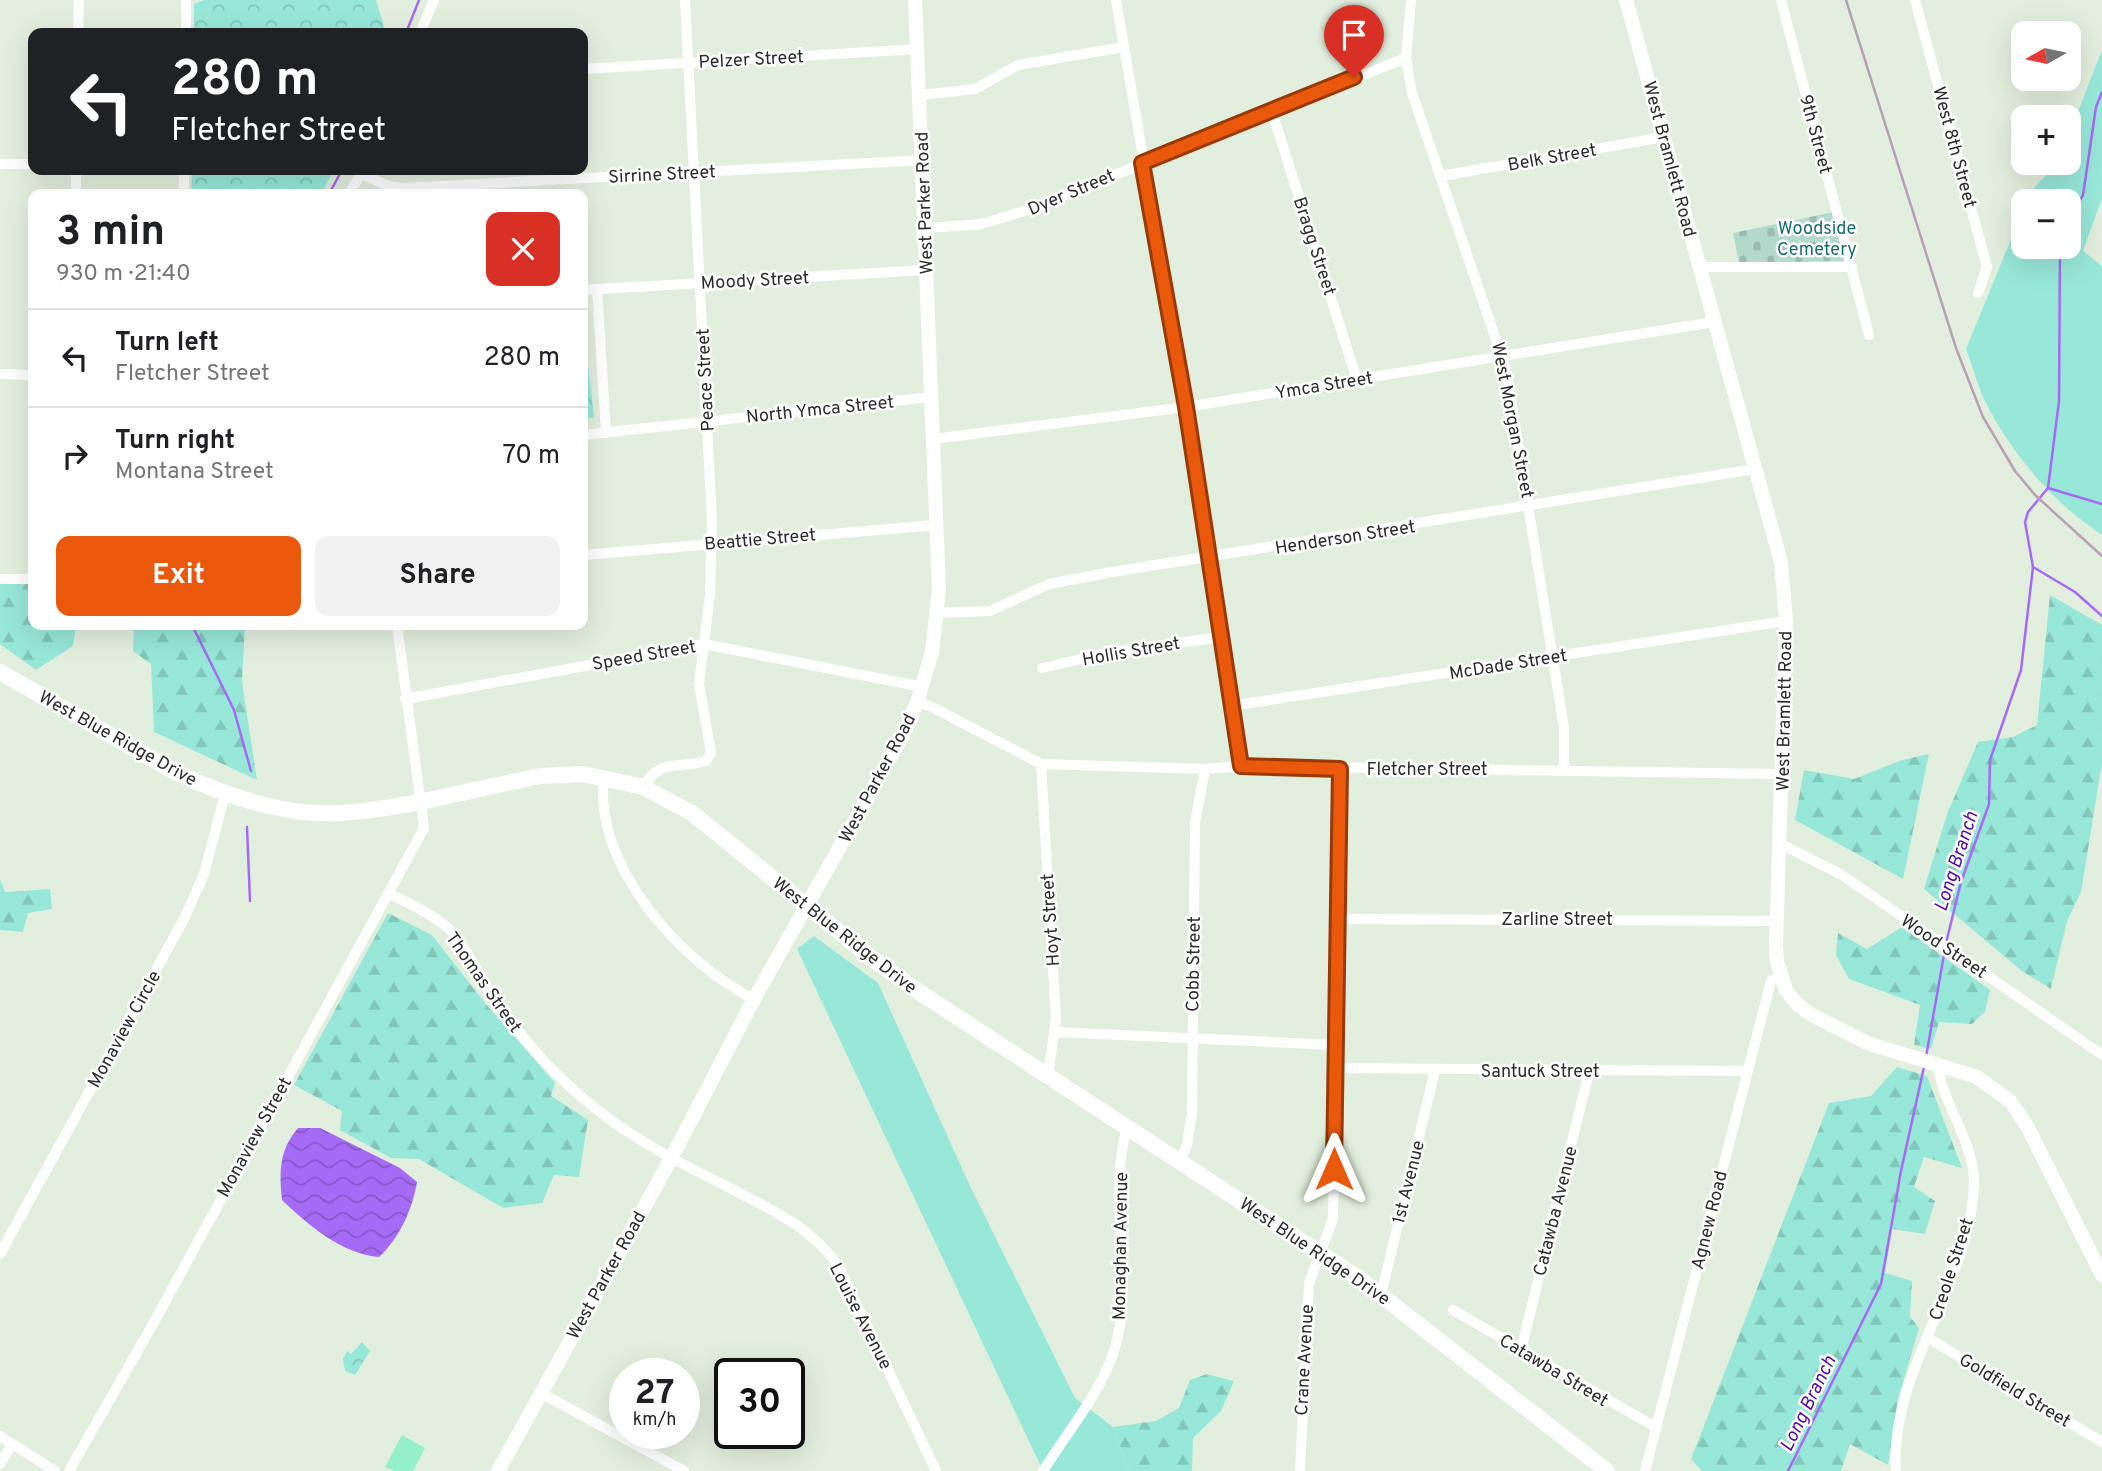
<!DOCTYPE html>
<html lang="en">
<head>
<meta charset="utf-8">
<style>
  body { margin:0; font-family:Overpass,sans-serif; background:#f2f2f2; color:#202124; height:100vh; display:flex; flex-direction:column; font-size:26px; white-space:nowrap }
  * { box-sizing:border-box; margin:0 }
  p { font-size:23px; color:#757577 }
  .icon { flex:none; width:38px; height:38px; fill:none; stroke:currentColor; stroke-width:2; stroke-linecap:round; stroke-linejoin:round }
  .map { position:relative; flex:1; overflow:hidden }
  .details { position:absolute; left:28px; top:189px; width:560px; height:441px; display:flex; flex-direction:column; background:#fff; border-radius:14px; box-shadow:0 7px 28px #0002 }
  .details>* { flex:none }
  .top-card { position:absolute; left:28px; top:28px; width:560px; height:147px; border-radius:14px; box-shadow:0 7px 28px #0002; background:#202124; color:#fff; overflow:hidden }
  .needle { width:46px; rotate:261deg }
  .controls { position:absolute; left:2011px; top:21px; display:grid; gap:14px }
  .controls a { display:grid; place-items:center; width:70px; height:70px; border-radius:14px; background:#fff; box-shadow:0 7px 28px #0002; font-size:35px }
  .speed { position:absolute; left:609px; top:1358px; display:flex; gap:14px; font-size:35px; font-weight:700; text-align:center }
  .speed>* { display:grid; place-content:center; width:91px; height:91px; border-radius:50%; background:#fff; box-shadow:0 7px 28px #0002; line-height:1 }
  .speed small { font-size:18px; font-weight:400 }
  .speed .limit { border:4px solid #111; border-radius:10px; background:#fff; color:#111 }
  .pin { position:absolute; display:grid; place-items:center; width:60px; height:60px; color:#fff; margin:-72px -30px; border-radius:50% 50% 50% 0; rotate:-45deg; box-shadow:0 0 7px #0007 }
  .pin .icon { rotate:45deg }
  .me { position:absolute; width:77px; margin:-38px; rotate:0deg; stroke-linejoin:round; filter:drop-shadow(0 0 5px #0008) }
  .turn { display:flex; align-items:center; gap:24px; height:147px; padding:0 28px; font-size:32px }
  .turn .icon { width:91px; height:91px; stroke-width:2.5 }
  .turn b { display:block; font-size:49px; line-height:60px }
  .round { display:grid; place-items:center; flex:none; width:74px; height:74px; border-radius:14px; background:#f2f2f2 }
  .head { display:flex; align-items:center; justify-content:space-between; height:119px; padding:0 28px }
  h1 { font-size:42px; font-weight:700; line-height:52px }
  .cta { display:flex; gap:14px; margin-top:auto; padding:14px 28px }
  .cta a { flex:1; height:80px; border-radius:14px; background:#ea580c; color:#fff; font-size:28px; font-weight:700; line-height:80px; text-align:center }
  .cta a+a { background:#f2f2f2; color:#202124 }
  ul { padding:0; list-style:none }
  li { display:flex; align-items:center; gap:21px; height:98px; padding:0 28px; border-top:2px solid #e0e0e0 }
  li div { flex:1 }
  li b { display:block; font-size:26px }
  li em { font-style:normal }
  .map>svg:first-child { display:block }
  .grass { fill:#98e8d9 }
  .forest { fill:url(#forest-firs) }
  .cemetery { fill:url(#cemetery-stones) }
  .park { fill:url(#park-crowns) }
  .pitch { fill:#93f0c9 }
  .water { fill:url(#water-waves) }
  .lines { fill:none; stroke-linecap:round; stroke-linejoin:round }
  .stream { stroke:#a66bf6; stroke-width:2.5 }
  .minor { stroke:#fff; stroke-width:10 }
  .tertiary { stroke:#fff; stroke-width:14 }
  .secondary { stroke:#fff; stroke-width:16 }
  .rail { stroke:#b8a0b7; stroke-width:2.5 }
  .route-casing { stroke:#983908; stroke-width:18 }
  .route { stroke:#ea580c; stroke-width:12 }
  .labels { text-anchor:middle; stroke-width:5; stroke-linejoin:round; paint-order:stroke }
  .street-label { font-size:18px; fill:#2c2c2c; stroke:#fff }
  .park-label { font-size:18px; fill:#166f6b; stroke:#fff }
  .water-label { font-size:19px; font-style:italic; fill:#5605a7; stroke:#fff }
</style>
</head>
<body>
<div class="map">
<svg width="2102" height="1471" viewBox="0 0 2102 1471">
  <defs>
    <pattern id="forest-firs" width="22" height="20" patternUnits="userSpaceOnUse" patternTransform="scale(1.75)"><rect width="22" height="20" fill="#98e8d9"/><path d="M5 1l3.5 6h-7zM16 11l3.5 6h-7z" fill="#83c7ba"/></pattern>
    <pattern id="cemetery-stones" width="16" height="16" patternUnits="userSpaceOnUse" patternTransform="scale(1.75)"><rect width="16" height="16" fill="#b4dacd"/><path d="M2 7V4a2 2 0 0 1 4 0v3zM10 15v-3a2 2 0 0 1 4 0v3z" fill="#9bbbb0"/></pattern>
    <pattern id="park-crowns" width="20" height="18" patternUnits="userSpaceOnUse" patternTransform="scale(1.75)"><rect width="20" height="18" fill="#98e8d9"/><path d="M2 6a3 3 0 1 1 6 0M12 15a3 3 0 1 1 6 0" fill="none" stroke="#83c7ba"/></pattern>
    <pattern id="water-waves" width="16" height="10" patternUnits="userSpaceOnUse" patternTransform="scale(1.75)"><rect width="16" height="10" fill="#a66bf6"/><path d="M0 5q4-4 8 0t8 0" fill="none" stroke="#8758c7"/></pattern>
  </defs>
  <rect width="100%" height="100%" fill="#e3efde"/>
  <!-- grass -->
  <g class="grass">
    <path d="M2102 50V198L2083 251 2102 266V535C2055 504 2013 456 1987 405 1978 388 1973 367 1966 349L2023 210V247H2068V201H2026L2030 192 2058 163H2068L2069 135Z"/>
    <path d="M814 936 878 983 971 1188 1075 1398 1113 1427 1129 1471H1043L797 949Z"/>
  </g>
  <!-- forest -->
  <g class="forest">
    <path d="M0 582 33 583V625H76L73 646 36 670 0 644Z"/>
    <path d="M2050 595 2102 625V763L2081 892 2067 921 2051 989 2022 971 1924 889 1947 814 1978 742 2013 737 2037 725Z"/>
    <path d="M134 625H245L242 682 257 780 154 732 151 664 133 651Z"/>
    <path d="M1929 754 1903 879 1795 820 1804 770 1854 779 1902 760Z"/>
    <path d="M0 879 5 892 50 889 52 909 28 913 23 932 0 930Z"/>
    <path d="M388 913 432 935 485 1003 555 1083 551 1096 588 1120 579 1177 554 1175 542 1203 503 1208 419 1159 391 1158 340 1130 342 1111 294 1085Z"/>
    <path d="M1902 927 1990 990 1985 1012 1972 1024 1939 1022 1931 1049 1914 1045 1920 1005 1849 979 1836 955 1838 933 1867 949Z"/>
    <path d="M1897 1067 1927 1076 1962 1168 1924 1157 1914 1187 1935 1201 1925 1234 1892 1229 1885 1273 1912 1281 1910 1317 1919 1328 1898 1399 1888 1465 1850 1444 1841 1471H1702L1691 1459 1829 1103 1871 1096Z"/>
    <path d="M1207 1374 1234 1381 1221 1411 1193 1438 1192 1471H1129L1113 1427 1156 1421 1179 1408 1190 1380Z"/>
  </g>
  <!-- cemetery -->
  <path class="cemetery" d="M1834 212 1846 261 1739 263 1733 233Z"/>
  <!-- park -->
  <g class="park">
    <path d="M204 0H376L386 33H194V4Z"/>
    <path d="M192 170H334L321 194H191Z"/>
    <path d="M583 319 594 417 583 420Z"/>
    <path d="M362 1342 370 1351 355 1375 345 1371 343 1359 347 1351 351 1354Z"/>
  </g>
  <!-- pitch -->
  <path class="pitch" d="M402 1435 425 1448 413 1471H394L385 1467Z"/>
  <!-- water -->
  <path class="water" d="M298 1128H320L400 1168 417 1182C412 1210 400 1237 379 1257 342 1254 308 1225 282 1200 279 1172 279 1150 298 1128Z"/>
  <g class="lines">
    <!-- stream -->
    <g class="stream">
      <path d="M406 33 419 0"/>
      <path d="M329 194 342 170"/>
      <path d="M2068 220 2083 195 2096 107 2102 92"/>
      <path d="M2048 488 2102 504"/>
      <path d="M2033 567 2075 592 2102 616"/>
      <path d="M192 625 234 710 251 771"/>
      <path d="M247 827 250 901"/>
      <path d="M1946 943 1961 882 1989 804 1990 760 2021 670 2033 567 2025 522 2028 512 2048 488 2059 401 2060 247"/>
      <path d="M1926 1057 1945 949"/>
      <path d="M1788 1471 1881 1284 1901 1171 1924 1067"/>
    </g>
    <!-- minor -->
    <g class="minor">
      <path d="M1116 0 1186 407 1241 766"/>
      <path d="M1411 0 1406 58 1412 93 1506 369 1564 728V769"/>
      <path d="M1781 0 1869 335"/>
      <path d="M1915 0 1987 267 1978 293"/>
      <path d="M78 33 79 0"/>
      <path d="M186 33V0"/>
      <path d="M420 33 434 0"/>
      <path d="M583 69 919 49"/>
      <path d="M921 95 975 89 1018 65 1124 47"/>
      <path d="M1272 112 1357 380"/>
      <path d="M0 164H33"/>
      <path d="M184 170V194"/>
      <path d="M361 174 389 186 403 188 923 160"/>
      <path d="M1441 176 1664 137"/>
      <path d="M76 194V170"/>
      <path d="M349 194 363 170"/>
      <path d="M926 228 981 224 1025 211 1406 58"/>
      <path d="M1699 267H1852"/>
      <path d="M597 289 606 433"/>
      <path d="M583 290 926 270"/>
      <path d="M0 374 33 375"/>
      <path d="M583 435 931 397"/>
      <path d="M933 439 1186 407 1714 322"/>
      <path d="M583 555 937 525"/>
      <path d="M0 579H33"/>
      <path d="M938 613 990 611 1049 584 1112 572 1755 469"/>
      <path d="M1042 668 1107 653 1220 637"/>
      <path d="M405 699 704 644 923 687"/>
      <path d="M917 702 932 707 1041 764 1205 769 1241 766 1784 774"/>
      <path d="M1230 706 1786 621"/>
      <path d="M1041 764 1056 1019 1048 1076"/>
      <path d="M604 778C593 865 681 963 754 999"/>
      <path d="M643 787C660 758 679 769 706 761L711 753 699 684 710 594 712 521 685 0"/>
      <path d="M1781 844 1842 875 2102 1055"/>
      <path d="M388 893C408 903 431 913 448 928 467 947 477 973 492 995 522 1040 560 1082 604 1115 642 1144 686 1166 728 1187 770 1209 812 1227 839 1267L936 1471"/>
      <path d="M1336 919 1777 921"/>
      <path d="M1056 1032 1334 1045"/>
      <path d="M1333 1068 1746 1071"/>
      <path d="M1181 1159 1187 1145 1192 1113 1195 823 1205 769"/>
      <path d="M0 1254 185 917 204 874 225 794"/>
      <path d="M1381 1295 1435 1070"/>
      <path d="M1453 1310 1657 1428"/>
      <path d="M1928 1338 2102 1442"/>
      <path d="M1521 1350 1589 1072"/>
      <path d="M541 1393 684 1471"/>
      <path d="M0 1436 55 1471"/>
      <path d="M0 1464 12 1444"/>
      <path d="M69 1471 153 1324 424 828 397 625"/>
      <path d="M1043 1471C1069 1429 1108 1385 1118 1336 1132 1268 1108 1195 1127 1127"/>
      <path d="M1300 1471 1309 1283 1333 1219 1340 769"/>
      <path d="M1645 1471 1771 981 1781 976"/>
      <path d="M1896 1471C1889 1370 1971 1284 1974 1184 1975 1143 1944 1107 1938 1067"/>
    </g>
    <!-- tertiary -->
    <g class="tertiary">
      <path d="M1626 0 1781 562 1786 621 1776 946 1777 961 1786 990 1797 1004 1810 1014 1867 1043 1977 1077 2011 1102 2028 1128 2102 1275"/>
      <path d="M498 1471 672 1157 754 999 903 735 917 702 932 652 939 589 915 0"/>
    </g>
    <!-- secondary -->
    <path class="secondary" d="M0 672 175 772C226 796 283 816 340 813 405 809 477 788 541 776L583 774 643 787 692 813 870 957 919 992 1360 1279 1607 1471"/>
    <!-- rail -->
    <path class="rail" d="M1846 0 1956 348 1983 417 2015 471 2035 495 2102 556"/>
  </g>
  <g class="lines">
    <!-- route casing -->
    <g class="route-casing">
      <path id="route" d="M1334 1169 1340 769 1241 766 1186 407 1142 163 1354 77"/>
    </g>
    <!-- route -->
    <use href="#route" class="route"/>
  </g>
  <g class="labels">
    <!-- street labels -->
    <g class="street-label">
      <text transform="translate(751 59) rotate(-3)" y="6">Pelzer Street</text>
      <text transform="translate(1816 134) rotate(75)" y="6">9th Street</text>
      <text transform="translate(1955 147) rotate(75)" y="6">West 8th Street</text>
      <text transform="translate(1552 157) rotate(-10)" y="6">Belk Street</text>
      <text transform="translate(1670 159) rotate(75)" y="6">West Bramlett Road</text>
      <text transform="translate(662 174) rotate(-3)" y="6">Sirrine Street</text>
      <text transform="translate(1071 192) rotate(-23)" y="6">Dyer Street</text>
      <text transform="translate(924 203) rotate(-92)" y="6">West Parker Road</text>
      <text transform="translate(1315 246) rotate(72)" y="6">Bragg Street</text>
      <text transform="translate(755 280) rotate(-3)" y="6">Moody Street</text>
      <text transform="translate(705 380) rotate(-93)" y="6">Peace Street</text>
      <text transform="translate(1324 385) rotate(-9)" y="6">Ymca Street</text>
      <text transform="translate(820 409) rotate(-6)" y="6">North Ymca Street</text>
      <text transform="translate(1513 420) rotate(79)" y="6">West Morgan Street</text>
      <text transform="translate(1345 537) rotate(-9)" y="6">Henderson Street</text>
      <text transform="translate(760 539) rotate(-5)" y="6">Beattie Street</text>
      <text transform="translate(1131 651) rotate(-10)" y="6">Hollis Street</text>
      <text transform="translate(644 655) rotate(-10)" y="6">Speed Street</text>
      <text transform="translate(1508 664) rotate(-9)" y="6">McDade Street</text>
      <text transform="translate(1784 711) rotate(-89)" y="6">West Bramlett Road</text>
      <text transform="translate(118 738) rotate(29)" y="6">West Blue Ridge Drive</text>
      <text x="1427" y="775">Fletcher Street</text>
      <text transform="translate(877 778) rotate(-62)" y="6">West Parker Road</text>
      <text x="1557" y="925">Zarline Street</text>
      <text transform="translate(1050 920) rotate(-94)" y="6">Hoyt Street</text>
      <text transform="translate(845 935) rotate(38)" y="6">West Blue Ridge Drive</text>
      <text transform="translate(1944 946) rotate(34)" y="6">Wood Street</text>
      <text transform="translate(1193 964) rotate(-89)" y="6">Cobb Street</text>
      <text transform="translate(484 982) rotate(55)" y="6">Thomas Street</text>
      <text transform="translate(124 1029) rotate(-61)" y="6">Monaview Circle</text>
      <text x="1540" y="1077">Santuck Street</text>
      <text transform="translate(254 1137) rotate(-61)" y="6">Monaview Street</text>
      <text transform="translate(1408 1182) rotate(-76)" y="6">1st Avenue</text>
      <text transform="translate(1555 1211) rotate(-76)" y="6">Catawba Avenue</text>
      <text transform="translate(1709 1220) rotate(-76)" y="6">Agnew Road</text>
      <text transform="translate(1120 1246) rotate(-89)" y="6">Monaghan Avenue</text>
      <text transform="translate(1315 1251) rotate(34)" y="6">West Blue Ridge Drive</text>
      <text transform="translate(1951 1269) rotate(-72)" y="6">Creole Street</text>
      <text transform="translate(606 1275) rotate(-61)" y="6">West Parker Road</text>
      <text transform="translate(861 1316) rotate(63)" y="6">Louise Avenue</text>
      <text transform="translate(1304 1360) rotate(-87)" y="6">Crane Avenue</text>
      <text transform="translate(1554 1370) rotate(31)" y="6">Catawba Street</text>
      <text transform="translate(2015 1390) rotate(31)" y="6">Goldfield Street</text>
    </g>
    <!-- park labels -->
    <g class="park-label">
      <text x="1817" y="234">Woodside<tspan x="1817" dy="21">Cemetery</tspan></text>
    </g>
    <!-- water labels -->
    <g class="water-label">
      <text transform="translate(1955 861) rotate(-72)" y="7">Long Branch</text>
      <text transform="translate(1807 1403) rotate(-64)" y="7">Long Branch</text>
    </g>
  </g>
</svg>
<div class="controls">
<a><svg class="needle" viewBox="-14 -14 28 28"><path d="M0-13l5 13h-10z" fill="#e53935"/><path d="M0 13l5-13h-10z" fill="#757577"/></svg></a>
<a>+</a>
<a>−</a>
</div>
<div class="speed"><div>27<small>km/h</small></div><div class="limit">30</div></div>
<div class="pin" style="left:1354px;top:77px;background:#d93025"><svg class="icon" aria-label="arrive" viewBox="0 0 24 24"><path d="M6 21V4h12l-3 4 3 4H6"/></svg></div>
<svg class="me" style="left:1334px;top:1169px" viewBox="-20 -20 40 40"><path d="M0-17L14 15 0 8-14 15z" fill="#ea580c" stroke="#fff" stroke-width="4"/></svg>
<div class="top-card">
<div class="turn"><svg class="icon" aria-label="left" viewBox="0 0 24 24"><path d="M17 20v-9H6M10 6l-5 5 5 5"/></svg><div><b>280 m</b>Fletcher Street</div></div>
</div>
<section class="details">
<div class="head"><div><h1>3 min</h1><p>930 m · 21:40</p></div><a class="round" style="background:#d93025;color:#fff"><svg class="icon" aria-label="close" viewBox="0 0 24 24"><path d="M6 6l12 12M18 6L6 18"/></svg></a></div>
<ul>
<li><svg class="icon" aria-label="left" viewBox="0 0 24 24"><path d="M17 20v-9H6M10 6l-5 5 5 5"/></svg><div><b>Turn left</b><p>Fletcher Street</p></div><em>280 m</em></li>
<li><svg class="icon" aria-label="right" viewBox="0 0 24 24"><path d="M7 20v-9h11M14 6l5 5-5 5"/></svg><div><b>Turn right</b><p>Montana Street</p></div><em>70 m</em></li>
</ul>
<div class="cta"><a>Exit</a><a>Share</a></div>
</section>
</div>
</body>
</html>
